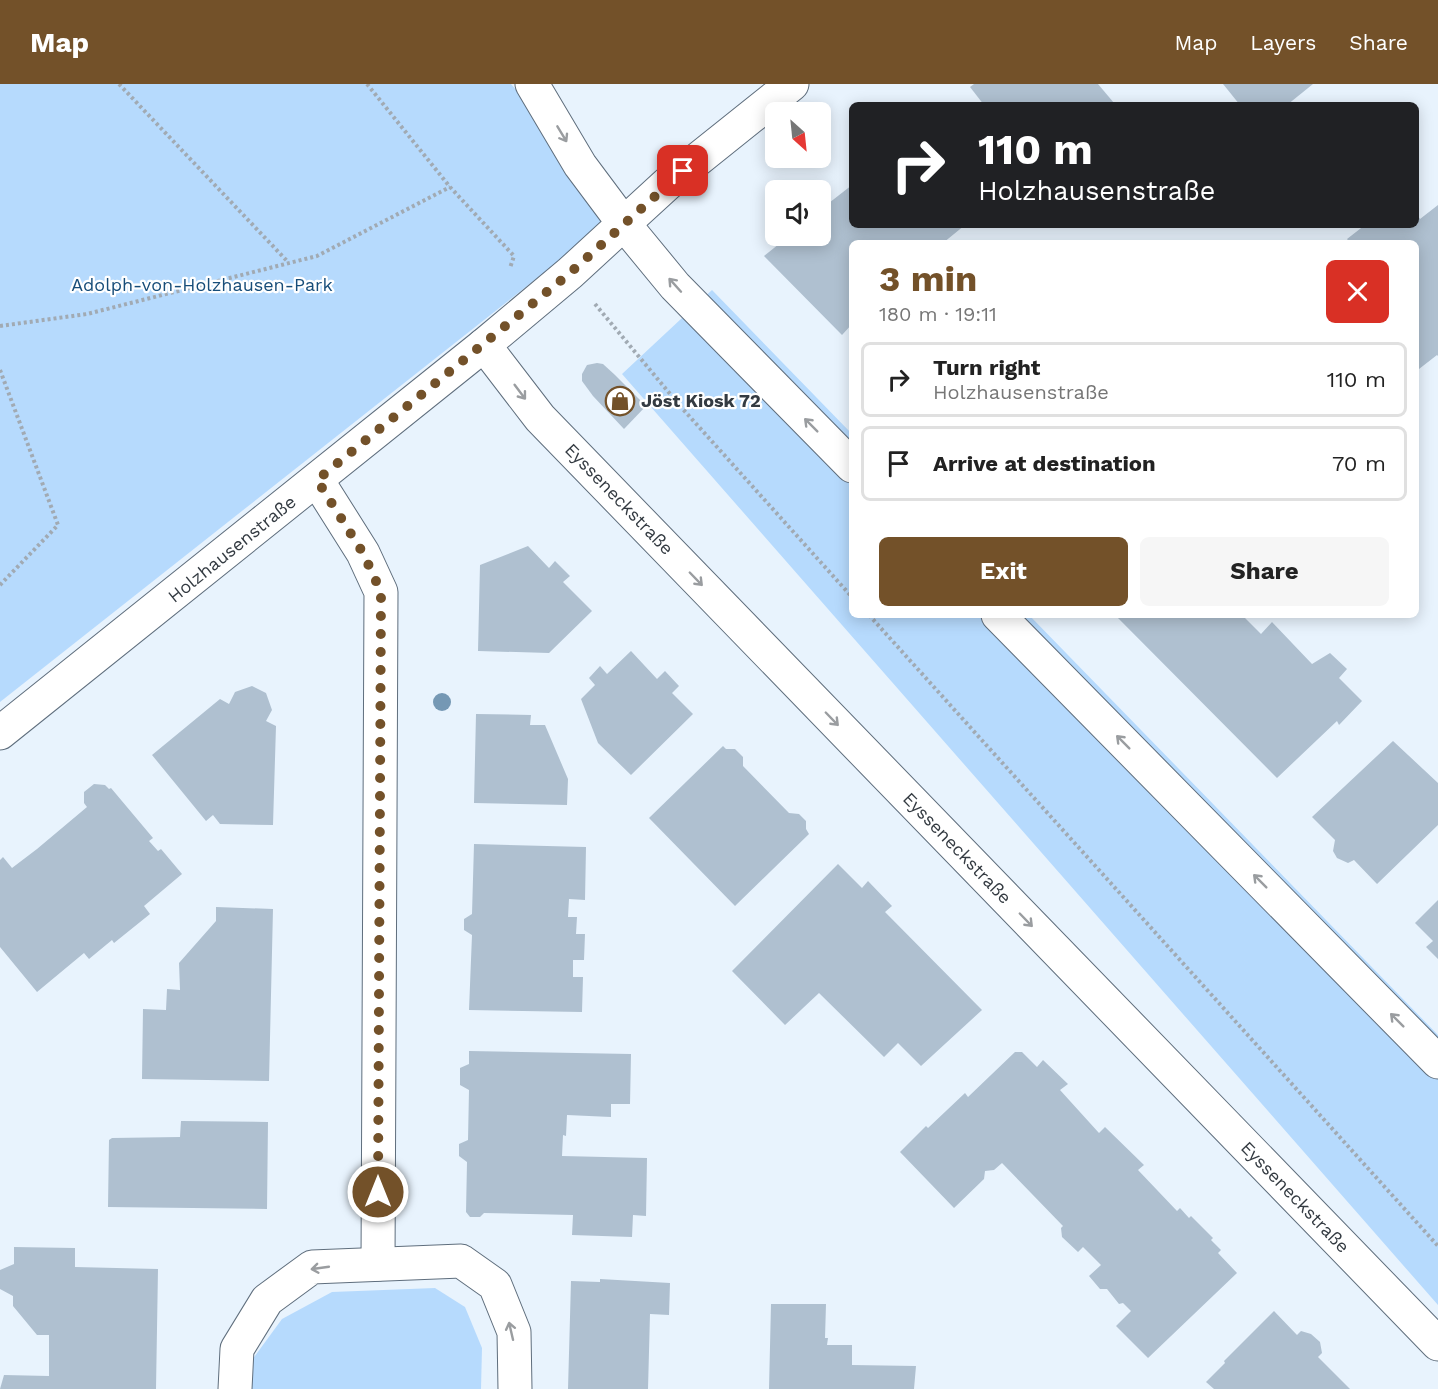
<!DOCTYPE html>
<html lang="en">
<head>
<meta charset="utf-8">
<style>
  body { margin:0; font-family:"Work Sans",sans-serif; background:#f6f6f6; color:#222; height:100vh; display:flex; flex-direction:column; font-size:22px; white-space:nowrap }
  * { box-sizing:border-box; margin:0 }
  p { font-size:20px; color:#767676 }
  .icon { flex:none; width:33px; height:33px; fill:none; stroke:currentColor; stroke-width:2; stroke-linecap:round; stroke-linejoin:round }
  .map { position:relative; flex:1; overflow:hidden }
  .details { position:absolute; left:849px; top:156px; width:570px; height:378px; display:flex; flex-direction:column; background:#fff; border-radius:9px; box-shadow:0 3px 15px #0003 }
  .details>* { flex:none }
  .top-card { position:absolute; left:849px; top:18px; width:570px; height:126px; border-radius:9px; box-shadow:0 3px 15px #0003; background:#202124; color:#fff; overflow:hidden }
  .needle { width:39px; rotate:153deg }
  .tools { position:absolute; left:765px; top:18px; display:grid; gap:12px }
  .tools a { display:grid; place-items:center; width:66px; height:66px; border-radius:9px; background:#fff; box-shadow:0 3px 15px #0003; font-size:30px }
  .pin { position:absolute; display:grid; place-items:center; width:51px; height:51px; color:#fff; margin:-26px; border-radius:12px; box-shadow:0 3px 9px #0006 }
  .me { position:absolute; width:66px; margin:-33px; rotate:0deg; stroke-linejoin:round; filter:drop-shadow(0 0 4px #0008) }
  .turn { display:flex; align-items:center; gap:21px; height:126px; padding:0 30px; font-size:27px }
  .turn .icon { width:78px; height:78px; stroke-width:2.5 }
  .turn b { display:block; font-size:42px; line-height:51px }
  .round { display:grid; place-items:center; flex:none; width:63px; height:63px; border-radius:9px; background:#f6f6f6 }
  .overview { display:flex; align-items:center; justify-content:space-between; height:102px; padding:0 30px }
  h1 { font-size:36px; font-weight:700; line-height:45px; color:#735129 }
  .button { display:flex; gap:12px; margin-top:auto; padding:12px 30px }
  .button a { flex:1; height:69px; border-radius:9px; background:#735129; color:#fff; font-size:24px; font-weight:700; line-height:69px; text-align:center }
  .button a+a { background:#f6f6f6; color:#222 }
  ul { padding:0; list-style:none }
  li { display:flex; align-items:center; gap:18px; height:75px; margin:0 12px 9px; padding:0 18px; border:3px solid #e0e0e0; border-radius:9px }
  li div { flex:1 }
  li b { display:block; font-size:22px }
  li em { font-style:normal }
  header { display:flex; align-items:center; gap:36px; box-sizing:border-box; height:84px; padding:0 30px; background:#735129; color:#fff }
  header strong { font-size:28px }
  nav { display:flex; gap:33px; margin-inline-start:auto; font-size:21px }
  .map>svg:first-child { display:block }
  .green { fill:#b6dafd }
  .building { fill:#afc0d0 }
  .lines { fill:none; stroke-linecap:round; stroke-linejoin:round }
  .street-casing { stroke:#5f6e7d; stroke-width:35 }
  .path { stroke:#a1aab3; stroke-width:4; stroke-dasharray:3 3; stroke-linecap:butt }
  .street { stroke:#fff; stroke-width:33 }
  .tree { fill:#7598b4 }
  .oneway { stroke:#9a9da0 }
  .route { stroke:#735129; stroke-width:10; stroke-dasharray:0 18 }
  .labels { text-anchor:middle; stroke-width:4.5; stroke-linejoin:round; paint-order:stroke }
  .park-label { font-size:18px; fill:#174d79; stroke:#fff }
  .poi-label { font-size:18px; font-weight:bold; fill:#343b42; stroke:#fff; text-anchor:start }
  .street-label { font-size:18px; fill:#343b42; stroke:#fff }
</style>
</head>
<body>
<header>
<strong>Map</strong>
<nav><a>Map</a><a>Layers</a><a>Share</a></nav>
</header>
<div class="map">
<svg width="1438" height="1305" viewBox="0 0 1438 1305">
  <rect width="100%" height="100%" fill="#e8f3fd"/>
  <!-- green -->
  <g class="green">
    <path d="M0 0H511L622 127 0 618Z"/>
    <path d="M712 206 852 350V531H1029L1438 951V1221L622 290Z"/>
    <path d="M435 1204 465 1223 482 1264 481 1305H251L252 1276 282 1235 332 1208Z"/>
  </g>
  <!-- building -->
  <g class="building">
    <path d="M974 0H1098L1114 19 984 21 970 3Z"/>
    <path d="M1223 0H1313L1287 21H1240Z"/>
    <path d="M852 101V141H965L943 159H852V240L842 251 764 172 789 152H820V126Z"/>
    <path d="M1438 121V272L1437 271 1419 285 1416 281V159H1350L1347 155 1365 141H1416V129L1420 135Z"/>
    <path d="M597 279 603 280 615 291 646 322 624 345 593 312 582 297V290L587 281Z"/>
    <path d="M528 462 549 484 555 477 570 492 563 498 592 527 549 569 478 567 480 481Z"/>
    <path d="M1115 531H1242L1261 550 1272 538 1312 580 1330 569 1347 585 1339 594 1362 617 1339 641 1337 637 1277 694Z"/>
    <path d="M631 567 657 595 665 587 679 602 672 609 693 630 631 691 598 659 581 615 595 601 589 594 600 582 607 590Z"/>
    <path d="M252 602 266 609 272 626 266 637 276 642 273 741 220 740 213 731 206 737 152 671 220 615 229 620 235 608Z"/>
    <path d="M476 630 531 631 530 641H545L568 695 567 721 474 719Z"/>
    <path d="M1393 657 1438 699V741L1377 800 1354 776 1348 779 1337 774 1333 767 1335 756 1312 733Z"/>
    <path d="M723 662 726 665H735L743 673V682L789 729 799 730 806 737V745L809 750 735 822 649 734Z"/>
    <path d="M94 700 105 701 109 705 111 704 153 754 149 757 158 767 161 765 182 790 144 822 150 830 114 859 112 856 89 875 84 869 37 908 0 863V776L3 773 12 784 37 765 87 723 84 719V708Z"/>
    <path d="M474 760 586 763 585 816 569 815 568 833H577L576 850H585L584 876H573V893H583L582 928 469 926 472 851 464 846V835L472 830Z"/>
    <path d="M838 780 862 804 868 797 892 822 885 828 982 926 921 982 898 959 884 973 819 909 785 941 732 887Z"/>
    <path d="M1438 816V875L1426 863 1433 857 1415 839Z"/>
    <path d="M216 823 273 825 269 997 142 995 143 925 166 926 167 905 180 906 179 879 216 837Z"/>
    <path d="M469 967 631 970 630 1020H611V1033L567 1031 566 1052 563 1051 562 1072 647 1074 646 1132 633 1131 632 1153 572 1151 573 1131 484 1129 480 1133H470L466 1128 467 1078 459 1072V1060L468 1056 469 1006 460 1001V984L469 980Z"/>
    <path d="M1015 968H1022L1037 983 1043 976 1068 1000 1060 1006 1099 1049 1105 1043 1144 1081 1138 1086 1177 1127 1180 1124 1189 1134 1191 1132 1213 1154 1211 1156 1221 1166 1218 1169 1237 1189 1148 1274 1116 1242 1131 1227 1123 1219 1119 1220 1107 1205H1100L1089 1192 1101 1181 1083 1163 1078 1168 1062 1153 1061 1144 1063 1142 1002 1079 994 1086 985 1087 984 1095 954 1124 900 1068 926 1042 928 1044 965 1009 968 1013Z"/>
    <path d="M181 1037 268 1038 267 1125 108 1123 109 1056 112 1054 180 1053Z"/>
    <path d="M14 1163 75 1164V1183L158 1185 156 1305H0L4 1291 49 1292V1251H37L13 1222V1212L0 1205V1186L14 1180Z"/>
    <path d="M600 1195 670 1199 669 1231 650 1230 648 1305H568L571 1197 600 1198Z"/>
    <path d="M771 1220H826L825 1254H828L827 1261H852V1281L916 1282 914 1305H769Z"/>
    <path d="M1274 1227 1297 1251 1301 1247 1311 1250 1320 1258 1322 1269 1318 1273 1350 1305H1214L1206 1298 1225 1279 1224 1277Z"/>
  </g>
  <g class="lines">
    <!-- street casing -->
    <g class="street-casing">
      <g id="street">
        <path d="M532 0 580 81 624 140 675 202 852 382"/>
        <path d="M484 261 540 334 1438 1260"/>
        <path d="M317 396 363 469 381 508 378 1180"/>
        <path d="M998 531 1438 978"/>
        <path d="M0 649 484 261 570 189 667 100 792 0"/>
        <path d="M235 1305 237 1265 267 1216 312 1183 461 1177 495 1201 514 1248 515 1305"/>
      </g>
    </g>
    <!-- path -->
    <g class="path">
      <path d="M119 0 288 178"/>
      <path d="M367 0 450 103 514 172 510 184"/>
      <path d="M595 220 681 323 852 513"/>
      <path d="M0 242 87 230 317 172 450 103"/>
      <path d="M0 286 58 441 0 501"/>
      <path d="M869 531 1438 1162"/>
    </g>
    <!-- street -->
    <use href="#street" class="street"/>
  </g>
  <!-- trees -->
  <circle class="tree" cx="442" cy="618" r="9"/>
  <!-- one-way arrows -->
  <defs><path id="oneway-shaft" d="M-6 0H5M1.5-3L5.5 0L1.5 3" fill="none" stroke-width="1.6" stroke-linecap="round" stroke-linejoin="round" transform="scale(1.5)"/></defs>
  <g class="oneway">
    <use href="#oneway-shaft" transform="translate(562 50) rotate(59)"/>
    <use href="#oneway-shaft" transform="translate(675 201) rotate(-132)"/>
    <use href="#oneway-shaft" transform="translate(520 308) rotate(53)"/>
    <use href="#oneway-shaft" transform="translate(811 341) rotate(-135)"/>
    <use href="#oneway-shaft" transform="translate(696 495) rotate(46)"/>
    <use href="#oneway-shaft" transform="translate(832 635) rotate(46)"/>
    <use href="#oneway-shaft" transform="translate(1123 658) rotate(-135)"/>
    <use href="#oneway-shaft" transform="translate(1260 797) rotate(-135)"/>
    <use href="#oneway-shaft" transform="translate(1026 836) rotate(46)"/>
    <use href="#oneway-shaft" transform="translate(1397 936) rotate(-135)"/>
    <use href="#oneway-shaft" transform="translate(320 1184) rotate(172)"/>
    <use href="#oneway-shaft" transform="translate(511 1247) rotate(-103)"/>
  </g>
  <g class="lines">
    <!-- route -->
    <path class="route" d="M378 1108 381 508 363 469 317 396 570 189 683 87"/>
  </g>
  <!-- icons -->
  <defs>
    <g id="shop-ring" transform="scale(1.5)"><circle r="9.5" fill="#fff" stroke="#735129" stroke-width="1.5"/><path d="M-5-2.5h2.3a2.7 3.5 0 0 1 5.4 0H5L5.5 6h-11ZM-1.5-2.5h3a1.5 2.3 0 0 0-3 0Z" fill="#735129"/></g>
  </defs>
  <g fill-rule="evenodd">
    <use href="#shop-ring" x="620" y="317"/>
  </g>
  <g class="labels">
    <!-- park labels -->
    <g class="park-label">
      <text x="202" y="207">Adolph-von-Holzhausen-Park</text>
    </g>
    <!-- poi labels -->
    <g class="poi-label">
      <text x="641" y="323">Jöst Kiosk 72</text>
    </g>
    <!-- street labels -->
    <g class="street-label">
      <text transform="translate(619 415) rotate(46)" y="6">Eysseneckstraße</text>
      <text transform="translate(232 465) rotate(-39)" y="6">Holzhausenstraße</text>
      <text transform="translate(957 764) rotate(46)" y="6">Eysseneckstraße</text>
      <text transform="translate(1295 1113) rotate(46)" y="6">Eysseneckstraße</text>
    </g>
  </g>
</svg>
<div class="tools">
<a><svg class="needle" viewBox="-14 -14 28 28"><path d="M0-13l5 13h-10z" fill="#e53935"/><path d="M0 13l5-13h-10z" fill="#767676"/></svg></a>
<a><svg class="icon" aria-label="sound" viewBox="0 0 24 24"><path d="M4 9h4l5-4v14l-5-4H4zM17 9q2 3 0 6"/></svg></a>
</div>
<div class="pin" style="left:683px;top:87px;background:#d93025"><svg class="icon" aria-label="arrive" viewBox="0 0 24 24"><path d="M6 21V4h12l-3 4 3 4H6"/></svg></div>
<svg class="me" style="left:378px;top:1108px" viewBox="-20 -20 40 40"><circle r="17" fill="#735129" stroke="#fff" stroke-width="3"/><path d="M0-11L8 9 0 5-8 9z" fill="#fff"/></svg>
<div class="top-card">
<div class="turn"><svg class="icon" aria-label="right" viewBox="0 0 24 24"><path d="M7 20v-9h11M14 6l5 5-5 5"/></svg><div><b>110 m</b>Holzhausenstraße</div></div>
</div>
<section class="details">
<div class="overview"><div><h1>3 min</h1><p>180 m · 19:11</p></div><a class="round" style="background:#d93025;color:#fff"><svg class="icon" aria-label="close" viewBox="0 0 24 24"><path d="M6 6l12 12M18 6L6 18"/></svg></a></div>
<ul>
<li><svg class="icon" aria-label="right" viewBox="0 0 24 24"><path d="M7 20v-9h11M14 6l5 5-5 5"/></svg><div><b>Turn right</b><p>Holzhausenstraße</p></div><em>110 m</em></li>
<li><svg class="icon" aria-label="arrive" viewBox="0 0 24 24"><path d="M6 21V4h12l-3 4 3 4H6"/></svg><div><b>Arrive at destination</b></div><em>70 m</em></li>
</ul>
<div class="button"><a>Exit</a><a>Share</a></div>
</section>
</div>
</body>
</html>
